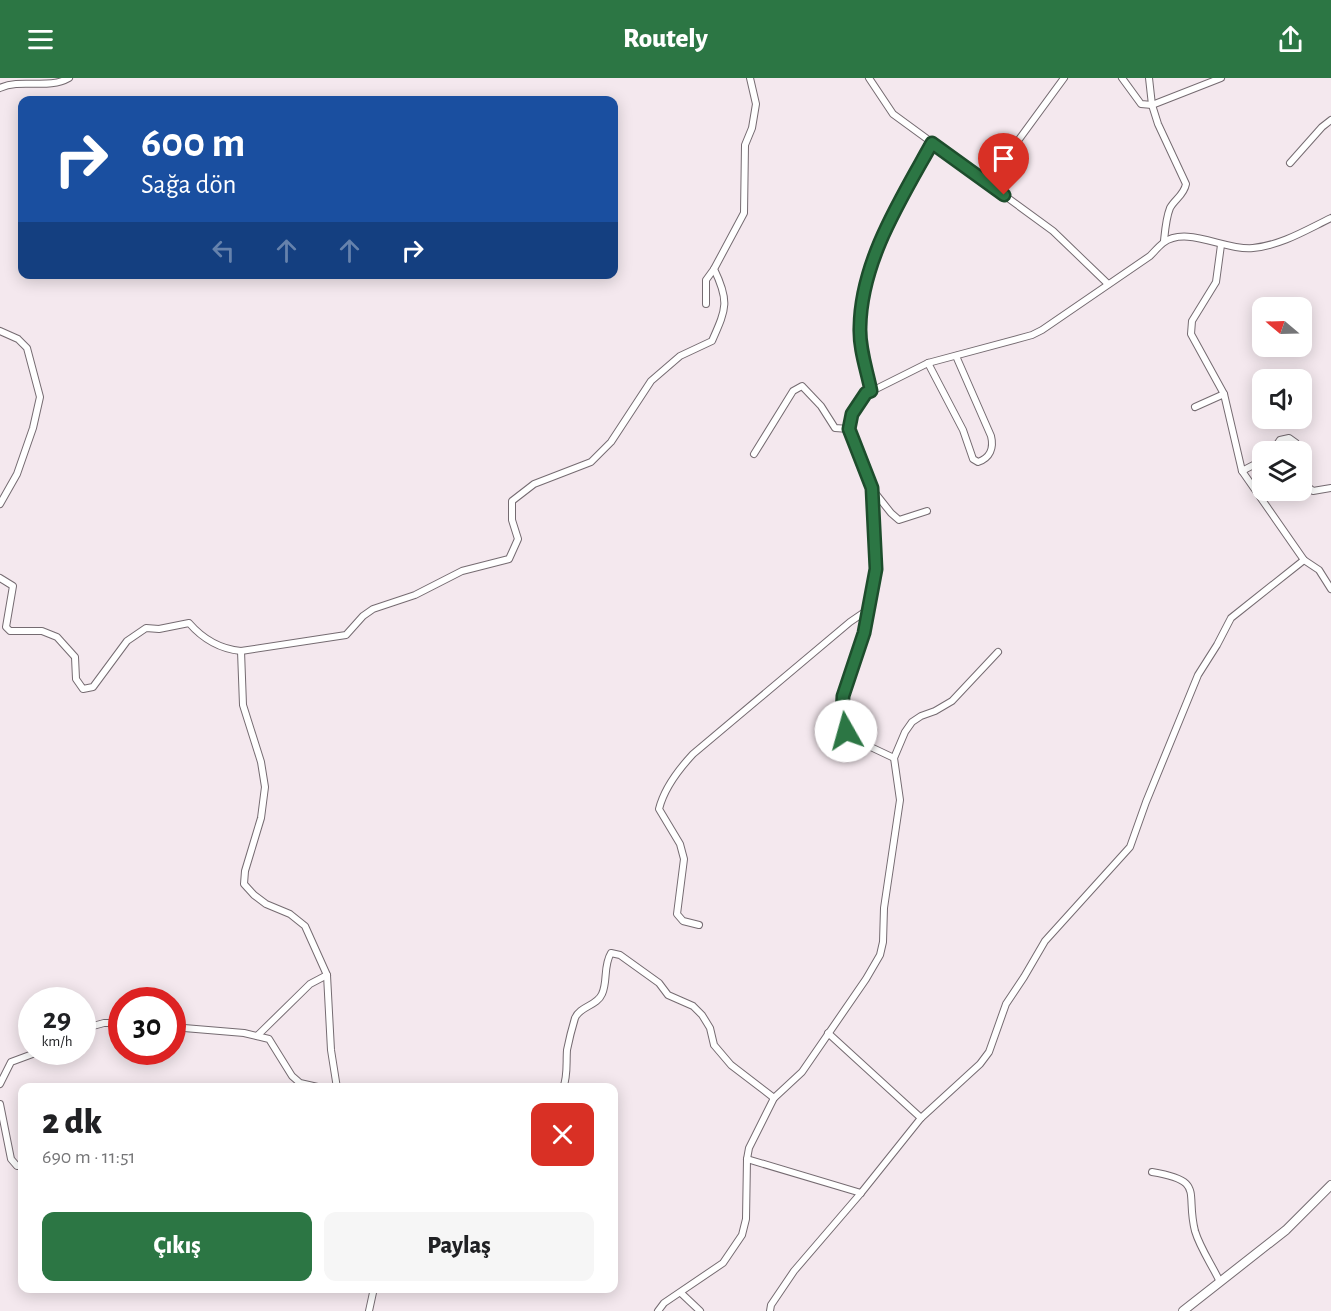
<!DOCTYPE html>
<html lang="tr">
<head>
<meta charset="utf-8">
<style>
  body { margin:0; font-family:"Alegreya Sans",sans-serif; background:#f6f6f6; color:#202124; height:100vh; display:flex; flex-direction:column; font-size:22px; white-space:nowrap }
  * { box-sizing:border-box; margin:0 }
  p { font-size:20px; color:#757577 }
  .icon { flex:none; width:33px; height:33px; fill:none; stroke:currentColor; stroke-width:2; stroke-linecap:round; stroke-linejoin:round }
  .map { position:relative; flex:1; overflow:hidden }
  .sheet { position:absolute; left:18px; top:1005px; width:600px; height:210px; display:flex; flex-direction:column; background:#fff; border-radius:12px; box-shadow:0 3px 15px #0003 }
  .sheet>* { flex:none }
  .top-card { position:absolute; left:18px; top:18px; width:600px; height:183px; border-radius:12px; box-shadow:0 3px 15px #0003; background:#1a4fa0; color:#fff; overflow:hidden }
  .needle { width:39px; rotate:289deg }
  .tools { position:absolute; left:1252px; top:219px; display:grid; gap:12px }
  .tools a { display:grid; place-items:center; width:60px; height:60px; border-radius:12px; background:#fff; box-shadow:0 3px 15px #0003; font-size:30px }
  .speed { position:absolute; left:18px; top:909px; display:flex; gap:12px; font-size:30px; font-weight:700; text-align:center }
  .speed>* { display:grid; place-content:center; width:78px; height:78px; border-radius:50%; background:#fff; box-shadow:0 3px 15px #0003; line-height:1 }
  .speed small { font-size:15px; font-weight:400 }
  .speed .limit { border:9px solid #d22; background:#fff; color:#111 }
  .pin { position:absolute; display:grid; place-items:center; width:51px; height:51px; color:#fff; margin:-62px -26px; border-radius:50% 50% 50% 0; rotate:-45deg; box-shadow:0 0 6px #0007 }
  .pin .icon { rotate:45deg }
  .me { position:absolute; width:66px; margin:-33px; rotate:353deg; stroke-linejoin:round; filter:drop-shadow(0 0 4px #0008) }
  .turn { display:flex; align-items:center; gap:21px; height:126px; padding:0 24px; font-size:27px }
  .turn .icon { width:78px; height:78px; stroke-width:2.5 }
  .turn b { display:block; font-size:42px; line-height:51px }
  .lanes { display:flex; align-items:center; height:57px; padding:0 24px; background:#0003; justify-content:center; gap:30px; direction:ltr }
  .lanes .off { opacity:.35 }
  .round { display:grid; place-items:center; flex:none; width:63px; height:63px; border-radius:12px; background:#f6f6f6 }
  .head { display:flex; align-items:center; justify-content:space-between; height:102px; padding:0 24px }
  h1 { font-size:36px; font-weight:800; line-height:45px }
  .cta { display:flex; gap:12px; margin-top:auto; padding:12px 24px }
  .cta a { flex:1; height:69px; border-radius:12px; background:#2c7644; color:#fff; font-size:24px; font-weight:800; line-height:69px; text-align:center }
  .cta a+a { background:#f6f6f6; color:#202124 }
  header { display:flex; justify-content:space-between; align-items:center; height:78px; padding:0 24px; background:#2c7644; color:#fff; font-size:27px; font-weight:800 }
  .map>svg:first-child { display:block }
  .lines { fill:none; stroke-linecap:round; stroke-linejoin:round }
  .street-casing { stroke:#756b71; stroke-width:8 }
  .secondary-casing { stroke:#756b71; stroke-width:10 }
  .street { stroke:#fff; stroke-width:6 }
  .secondary { stroke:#fff; stroke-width:8 }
  .route-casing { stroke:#1d4d2c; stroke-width:15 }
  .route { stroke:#2c7644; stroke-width:10 }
</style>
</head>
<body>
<header><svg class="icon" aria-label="menu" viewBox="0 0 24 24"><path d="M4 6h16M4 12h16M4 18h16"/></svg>Routely<svg class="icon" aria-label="share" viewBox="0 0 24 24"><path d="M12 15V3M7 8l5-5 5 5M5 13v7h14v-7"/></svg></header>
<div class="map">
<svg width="1331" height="1233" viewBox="0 0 1331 1233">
  <rect width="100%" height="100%" fill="#f4e8ee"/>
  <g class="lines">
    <!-- street casing -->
    <g class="street-casing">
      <g id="street">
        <path d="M869 0 893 36 1053 153 1108 206"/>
        <path d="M1122 0 1141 26 1152 27 1221 0"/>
        <path d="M1149 0 1152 27 1158 46 1186 106C1184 117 1175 121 1170 130 1166 140 1165 153 1164 163"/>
        <path d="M0 10C21 0 48 12 69 0"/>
        <path d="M1290 85 1322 49 1331 42"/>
        <path d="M987 105 1064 0"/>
        <path d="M1221 167 1216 204 1192 243 1191 256 1224 316 1242 393 1304 482 1319 492 1331 511"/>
        <path d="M706 226V202L714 191"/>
        <path d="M0 253 18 261 27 270 40 319 33 350 17 396 0 426"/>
        <path d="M928 285 963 352 973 381 978 384C990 380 994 370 991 358L956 278"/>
        <path d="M871 313C867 292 859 271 860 249 861 183 901 121 931 65"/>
        <path d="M1195 329 1224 316"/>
        <path d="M1272 374 1280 362 1289 360 1296 365V374"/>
        <path d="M754 376 793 313 802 308 821 328 835 350 849 351"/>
        <path d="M1242 393 1263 382"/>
        <path d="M1302 394 1307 408 1313 413 1331 410"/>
        <path d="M872 411 891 435 899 442 927 433"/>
        <path d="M0 500 13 508 6 549 10 553H42L57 559 75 579 76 601 83 611 93 609 127 563 146 550 159 551 189 545C202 560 220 571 241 573L346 557 363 538 373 531 415 517 462 493 509 481 518 461 512 442V423L534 406 591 384 611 364 651 303 680 278 712 263C726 231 730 224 714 191L744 135 745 67 752 50 756 26 750 0"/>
        <path d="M241 573 243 627 261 684 265 709 261 740 245 793 244 806 254 817 266 826 290 836 305 848 327 897 331 972 337 1010"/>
        <path d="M894 680 858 663 846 653 842 637 843 618 864 555 876 491 872 410 849 351 852 336 866 316 928 285 1032 257 1042 252 1150 178C1154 174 1158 169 1163 165 1186 147 1226 173 1253 170 1282 167 1306 152 1331 140"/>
        <path d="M699 847 683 843 677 836 684 781 680 766 659 731C664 711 679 691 693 676L850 544 869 531"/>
        <path d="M172 949 244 955 269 961 292 998 300 1005 322 1010"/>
        <path d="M82 951 104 945H122"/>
        <path d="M828 955 921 1040"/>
        <path d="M257 958 310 906 327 897"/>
        <path d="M0 1006 11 984 38 974"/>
        <path d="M563 1010C568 998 566 985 567 972 569 962 572 950 575 940 580 928 597 928 602 916 608 903 603 888 611 875L620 877 659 905 668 917 693 928 702 937 710 950 714 967 731 987 774 1020"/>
        <path d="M0 1026 11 1081 17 1088H22"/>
        <path d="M747 1081 861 1115"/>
        <path d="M1152 1094C1206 1103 1185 1114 1195 1153 1200 1170 1212 1187 1220 1204"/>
        <path d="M681 1215 700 1233"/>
        <path d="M369 1233 374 1210"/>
        <path d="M658 1233 664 1225 723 1185 742 1157 746 1141 747 1081 749 1070 774 1020 802 994 866 901 880 877 883 864 884 830 900 722 894 680 905 654 912 644 921 638 935 633 952 623 998 574"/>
        <path d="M770 1233 771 1227 794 1193 861 1115 921 1040 980 986 989 974 1006 926 1024 899 1045 863 1130 769 1146 724 1198 597 1217 567 1231 540 1304 482"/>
      </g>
    </g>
    <!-- secondary casing -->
    <g class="secondary-casing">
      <path id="secondary" d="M1183 1233 1286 1152 1331 1107"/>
    </g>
    <!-- street -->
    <use href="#street" class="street"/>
    <!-- secondary -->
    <use href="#secondary" class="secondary"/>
  </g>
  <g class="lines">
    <!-- route casing -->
    <g class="route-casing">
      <path id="route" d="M846 653 842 637 843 618 864 555 876 491 872 410 849 351 852 336 866 315 871 313C867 292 859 271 860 249 861 183 901 121 932 65L1004 117"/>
    </g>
    <!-- route -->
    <use href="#route" class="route"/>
  </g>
</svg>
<div class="tools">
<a><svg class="needle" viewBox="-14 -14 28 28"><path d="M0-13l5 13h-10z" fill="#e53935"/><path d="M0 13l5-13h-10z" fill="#757577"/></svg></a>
<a><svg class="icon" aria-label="sound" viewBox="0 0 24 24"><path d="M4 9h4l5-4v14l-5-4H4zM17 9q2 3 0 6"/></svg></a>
<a><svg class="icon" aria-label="layers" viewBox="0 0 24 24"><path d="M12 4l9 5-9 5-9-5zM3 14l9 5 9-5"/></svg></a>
</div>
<div class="speed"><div>29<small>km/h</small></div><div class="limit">30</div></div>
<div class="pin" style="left:1004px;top:117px;background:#d93025"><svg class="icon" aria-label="arrive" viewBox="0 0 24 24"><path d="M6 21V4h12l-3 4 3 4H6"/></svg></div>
<svg class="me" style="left:846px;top:653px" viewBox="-20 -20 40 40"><circle r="19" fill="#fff"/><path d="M0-13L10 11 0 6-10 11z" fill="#2c7644"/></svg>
<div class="top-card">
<div class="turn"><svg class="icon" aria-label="right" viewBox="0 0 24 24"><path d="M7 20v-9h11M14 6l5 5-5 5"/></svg><div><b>600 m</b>Sağa dön</div></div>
<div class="lanes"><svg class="icon off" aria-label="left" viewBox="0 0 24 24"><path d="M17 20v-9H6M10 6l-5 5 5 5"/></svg><svg class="icon off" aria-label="ahead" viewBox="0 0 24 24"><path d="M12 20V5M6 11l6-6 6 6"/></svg><svg class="icon off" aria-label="ahead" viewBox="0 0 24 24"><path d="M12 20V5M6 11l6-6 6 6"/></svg><svg class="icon" aria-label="right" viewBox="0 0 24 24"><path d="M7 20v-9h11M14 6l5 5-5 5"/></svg></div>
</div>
<section class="sheet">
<div class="head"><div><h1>2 dk</h1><p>690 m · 11:51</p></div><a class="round" style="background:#d93025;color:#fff"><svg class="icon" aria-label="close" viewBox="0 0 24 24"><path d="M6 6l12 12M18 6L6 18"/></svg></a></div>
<div class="cta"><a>Çıkış</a><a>Paylaş</a></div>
</section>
</div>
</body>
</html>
